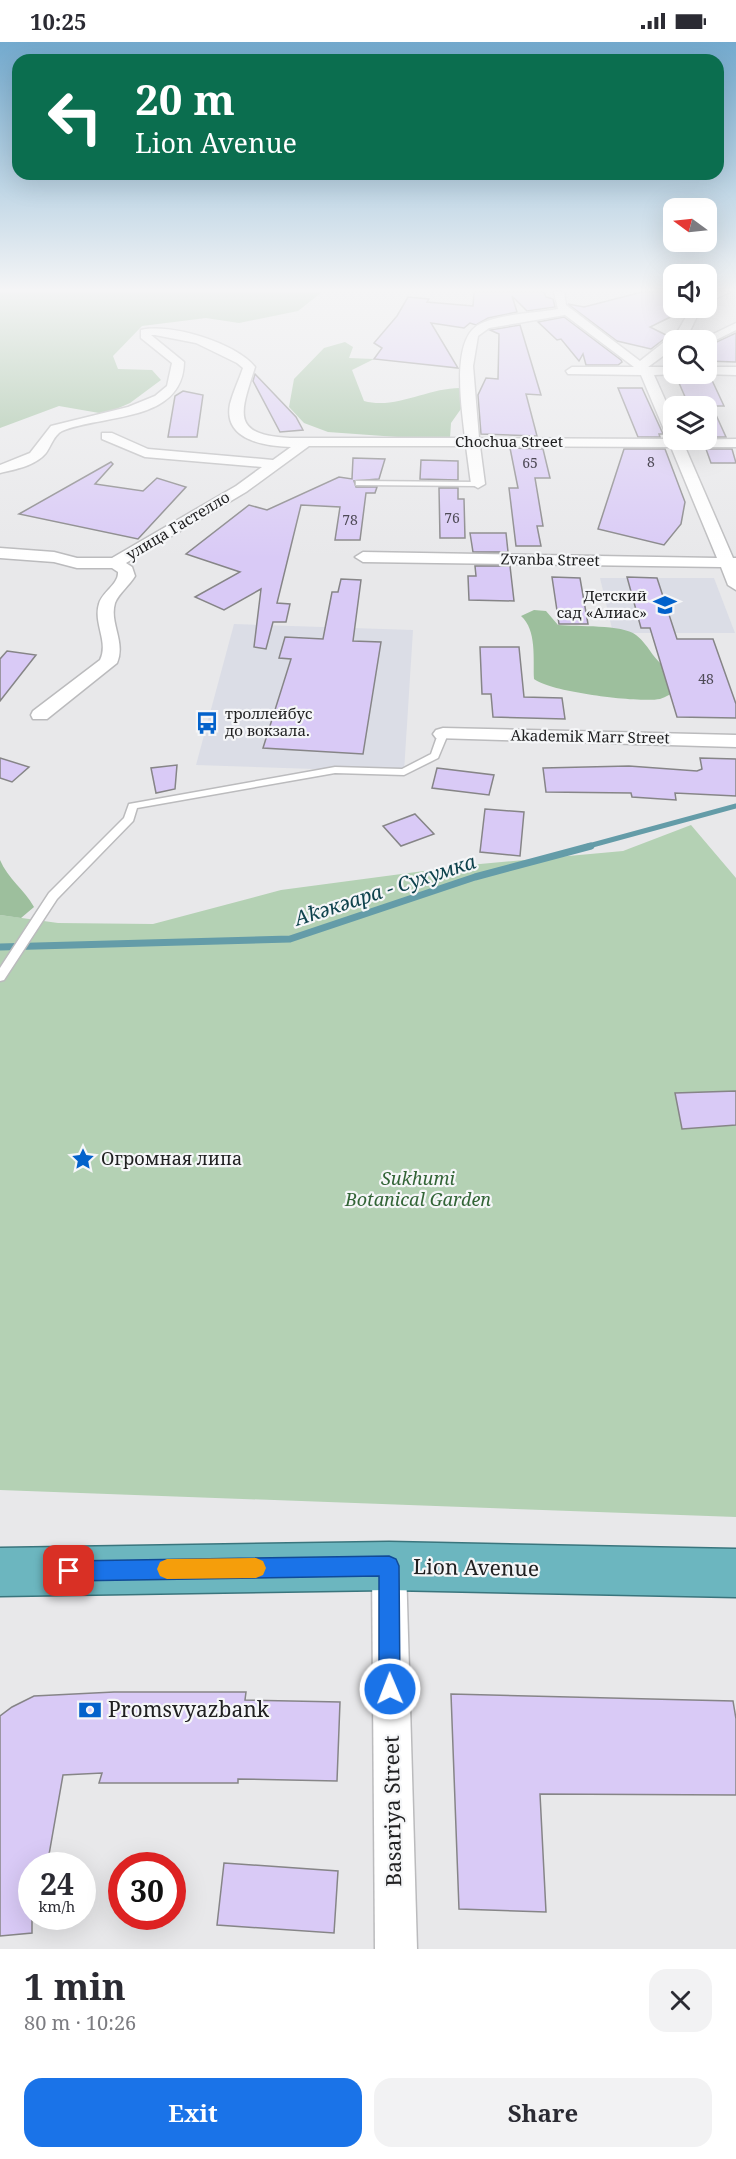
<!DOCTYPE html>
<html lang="en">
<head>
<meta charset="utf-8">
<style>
  body { margin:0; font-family:"Noto Serif",serif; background:#f2f2f3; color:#2b2b33; height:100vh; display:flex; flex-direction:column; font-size:22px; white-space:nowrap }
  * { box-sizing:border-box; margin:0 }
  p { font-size:20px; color:#7c7c81 }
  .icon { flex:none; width:33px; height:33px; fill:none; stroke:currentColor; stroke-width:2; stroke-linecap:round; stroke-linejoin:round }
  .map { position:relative; height:1907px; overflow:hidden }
  .panel { display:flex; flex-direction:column; background:#fff; flex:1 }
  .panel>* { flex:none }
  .top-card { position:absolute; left:12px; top:12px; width:712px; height:126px; border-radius:18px; box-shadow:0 6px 24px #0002; background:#0b6e4f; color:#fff; overflow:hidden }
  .needle { width:39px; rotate:285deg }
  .tools { position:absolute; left:663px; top:156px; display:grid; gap:12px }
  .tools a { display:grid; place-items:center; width:54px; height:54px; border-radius:12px; background:#fff; box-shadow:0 6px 24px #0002; font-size:30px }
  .speed { position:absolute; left:18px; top:1810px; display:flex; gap:12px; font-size:30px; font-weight:700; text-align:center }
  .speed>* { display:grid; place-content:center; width:78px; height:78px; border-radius:50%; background:#fff; box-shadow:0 6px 24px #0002; line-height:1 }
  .speed small { font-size:15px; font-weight:400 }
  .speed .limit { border:9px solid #d22; background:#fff; color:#111 }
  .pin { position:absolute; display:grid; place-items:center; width:51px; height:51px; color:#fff; margin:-26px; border-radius:12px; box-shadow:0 3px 9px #0006 }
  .me { position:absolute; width:66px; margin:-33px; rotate:359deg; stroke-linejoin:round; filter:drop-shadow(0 0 4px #0008) }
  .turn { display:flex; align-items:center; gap:21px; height:126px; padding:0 24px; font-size:27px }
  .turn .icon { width:78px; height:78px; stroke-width:2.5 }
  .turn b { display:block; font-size:42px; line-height:51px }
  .round { display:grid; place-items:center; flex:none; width:63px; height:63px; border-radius:18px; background:#f2f2f3 }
  .overview { display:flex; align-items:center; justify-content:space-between; height:102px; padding:0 24px }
  h1 { font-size:36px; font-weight:700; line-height:45px }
  .cta { display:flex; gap:12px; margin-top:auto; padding:12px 24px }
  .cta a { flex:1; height:69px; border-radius:18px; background:#1a73e8; color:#fff; font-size:24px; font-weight:700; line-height:69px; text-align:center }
  .cta a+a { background:#f2f2f3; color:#2b2b33 }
  .status { display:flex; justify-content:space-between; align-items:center; height:42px; padding:0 30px; background:#fff; direction:ltr }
  .status svg { height:16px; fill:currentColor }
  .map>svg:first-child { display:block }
  .built { fill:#dbdde6 }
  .green { fill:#b4d1b4 }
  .forest { fill:#9dbf9d }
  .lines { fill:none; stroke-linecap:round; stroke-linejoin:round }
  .stream-far1 { stroke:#649ca8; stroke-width:5 }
  .stream { stroke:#649ca8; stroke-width:7 }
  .building { fill:#d9caf6; stroke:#868587; stroke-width:1.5 }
  .service-casing { stroke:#bbbbbd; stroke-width:3 }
  .minor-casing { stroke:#bbbbbd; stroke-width:3 }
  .trunk-casing { stroke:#3a757d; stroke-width:3 }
  .service { fill:#fff; fill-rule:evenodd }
  .minor { fill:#fff; fill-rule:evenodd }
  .trunk { fill:#6cb6bf; fill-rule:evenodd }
  .route { fill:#1a73e8; stroke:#114b97; stroke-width:1.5 }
  .slow { fill:#f59e0b }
  .labels { text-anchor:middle; stroke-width:4.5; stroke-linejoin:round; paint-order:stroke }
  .far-number-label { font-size:14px; fill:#4e4a56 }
  .far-street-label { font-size:15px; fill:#202021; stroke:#f5f6f8 }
  .far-poi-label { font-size:15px; fill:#202021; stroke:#f5f6f8; text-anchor:end }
  .poi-label { font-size:18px; fill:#202021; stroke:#f5f6f8; text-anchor:start }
  .park-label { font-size:18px; font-style:italic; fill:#326436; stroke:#f5f6f8 }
  .water-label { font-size:20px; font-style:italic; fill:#0e424c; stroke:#f5f6f8 }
  .near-street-label { font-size:21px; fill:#202021; stroke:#f5f6f8 }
  .near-poi-label { font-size:21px; fill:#202021; stroke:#f5f6f8; text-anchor:start }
</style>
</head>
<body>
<div class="status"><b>10:25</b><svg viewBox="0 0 49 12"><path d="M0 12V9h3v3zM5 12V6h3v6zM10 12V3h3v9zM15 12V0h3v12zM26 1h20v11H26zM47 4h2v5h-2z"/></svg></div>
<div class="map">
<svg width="736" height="1907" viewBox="0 0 736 1907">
  <rect width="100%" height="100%" fill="#e8e8ea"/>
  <!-- built -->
  <g class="built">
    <path d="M600 536H714L735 591H613Z"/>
    <path d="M234 582 413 588 404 730 196 723Z"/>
  </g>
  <!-- green -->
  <path class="green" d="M691 783 736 836V1475L0 1448V873L58 881 153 882 281 848 469 823 623 809Z"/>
  <!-- forest -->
  <g class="forest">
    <path d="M0 250H322L298 269 239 281 206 276 142 284 113 314 118 327 152 328 161 338 130 361 105 372 59 364 0 386Z"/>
    <path d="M345 300 353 305 349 316 374 317 352 328 364 359C396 368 429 345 462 346L463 364 451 381 450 396H411L328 390 304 381 289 365 294 337 324 306Z"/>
    <path d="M534 568 546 569 558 583C577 585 622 582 636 593 651 605 653 620 672 629L677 648C672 651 666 655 660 657 639 661 550 650 534 637 533 617 537 588 521 574Z"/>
    <path d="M0 818C8 837 24 847 34 865L21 876 0 873Z"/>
  </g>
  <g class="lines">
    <!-- stream-far1 -->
    <path class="stream-far1" d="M585 805 736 764"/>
    <!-- stream -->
    <path class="stream" d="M0 905 290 897 475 835 591 804"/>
  </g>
  <!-- building -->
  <g class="building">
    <path d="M474 250H544L546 255 553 257 555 265 527 269 512 254 517 270 488 276 476 283 470 281 464 286 431 281 458 326 374 317 382 306 374 301 397 274 408 255 429 257 427 260 473 264Z"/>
    <path d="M642 250H674V266H689L650 285 668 294 651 307 617 299 568 262 584 265Z"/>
    <path d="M564 275 621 318 622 320 618 323H586L583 312 579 319 561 297 557 298 538 280Z"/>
    <path d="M520 283 541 353 526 352 537 394 481 392 478 353 486 336 498 337 499 292 490 288Z"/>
    <path d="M736 291V320L706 319V305Z"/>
    <path d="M255 332 296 375 303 388 280 390 253 339Z"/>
    <path d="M676 334H710L724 364H712L726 395H706V364H689Z"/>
    <path d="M618 346H642L663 392H659L660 395H638Z"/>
    <path d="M183 349 203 353 197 395H168L175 354Z"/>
    <path d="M510 406 543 407 550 436H535L543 484H537L541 504H516L509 446H518Z"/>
    <path d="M624 407H665L685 460 681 482 664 503 598 487Z"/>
    <path d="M706 407H732L736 421H711Z"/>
    <path d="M353 416 385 417 379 437 354 439 356 445H377L375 451H366L360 498H335L340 465 301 463 277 561 290 562 286 580H273L266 607 254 605 261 547 224 568 195 555 240 530 186 512 249 463 267 468 339 435 352 437Z"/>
    <path d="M421 418 458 419V438L420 437Z"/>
    <path d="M111 420 113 422 95 442 143 449 157 436 186 445 138 497 19 472Z"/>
    <path d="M439 446H458V457H464L465 496H440Z"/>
    <path d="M470 491H506L508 510H473Z"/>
    <path d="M475 524H510L514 559 469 558 468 534H476Z"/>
    <path d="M552 535 580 536 588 582H559Z"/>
    <path d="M627 535 657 536 677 597H713L736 662V676L677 675 650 586H641Z"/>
    <path d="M341 537 361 538 353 599 381 600 363 712 263 706 291 617 279 616 285 595 323 597 332 550H338Z"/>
    <path d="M480 605H519L524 655 562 656 565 677 493 675 491 652H482Z"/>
    <path d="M7 609 36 613 0 659V617Z"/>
    <path d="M0 716 29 725 12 740 0 736Z"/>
    <path d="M700 716 736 717V754L675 751 676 758 632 755 631 751 546 750 543 726 629 724 697 729 702 727Z"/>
    <path d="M177 723 175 747 156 751 151 726Z"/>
    <path d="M437 726 494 733 489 753 432 746Z"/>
    <path d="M485 767 524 770 520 814 480 810Z"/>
    <path d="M415 772 434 792 401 804 383 784Z"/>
    <path d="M736 1049V1083L682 1087 675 1051Z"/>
    <path d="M114 1650H246L245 1658 340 1660 337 1739 238 1737V1741H99L102 1731 63 1733 47 1824H32V1891L0 1894V1674L12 1665 34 1654Z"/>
    <path d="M451 1652 733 1659 736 1677V1753L540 1752 546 1870 459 1867Z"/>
    <path d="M224 1821 338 1829 334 1891 217 1883Z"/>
  </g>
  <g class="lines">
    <!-- service casing -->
    <g class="service-casing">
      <g id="service">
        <path d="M356 439 478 440 482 442 478 444 359 443H356Z"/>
        <path d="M443 689 448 692 438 716 404 733 335 731 137 766 133 779 57 857 4 938 0 939V926L49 851 124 776 129 762 335 725 402 727 431 712 438 692Z"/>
      </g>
    </g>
    <!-- minor casing -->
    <g class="minor-casing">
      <g id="minor">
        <path d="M554 250H564L566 263 640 319 678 289 691 266H701L689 291 681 298H674V306L648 325H674V332H678L654 333 674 378V398L736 397V405H685L733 516H736V548L728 543 721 525 363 520 355 515 363 510 717 516 671 405 480 404 485 442 478 446 471 442 466 404H309L246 450 126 521 132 525 135 534C130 543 119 551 115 561 109 581 126 600 117 621L47 677H33L31 673 33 669 100 618C109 600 93 581 99 562 102 550 119 542 118 530L112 526H77L54 520 0 516V506L54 510 77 516H112L236 444 262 425 145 415 102 397V391H112L148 407 273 418 291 405C264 404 223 398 230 362 233 350 239 338 243 326L237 321 196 301 155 293H151L184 320C183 381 103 372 62 389 54 393 51 404 46 411 35 424 16 427 0 431V423L30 411 51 384 128 365 155 354 167 344 172 321 141 296V288C171 281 236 301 255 325 241 370 229 393 290 396H465C462 368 450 296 480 282 500 272 536 271 558 267ZM565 273 634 325H572L566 329 568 332 641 333 668 397 479 396 473 324 478 294 489 286Z"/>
        <path d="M716 250H730L706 261V254Z"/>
        <path d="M736 281V288L710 301 701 298Z"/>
        <path d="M706 325H736V333L702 332H706Z"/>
        <path d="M443 686 736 693V705L436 696 433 692 436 688Z"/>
        <path d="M389 1507 401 1512 406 1524 417 1907H375L372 1524 377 1512Z"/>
      </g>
    </g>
    <!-- trunk casing -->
    <g class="trunk-casing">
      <path id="trunk" d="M389 1500 736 1507V1555L389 1548 0 1554V1506Z"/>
    </g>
    <!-- service -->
    <use href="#service" class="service"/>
    <!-- minor -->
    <use href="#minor" class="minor"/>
    <!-- trunk -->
    <use href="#trunk" class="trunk"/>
  </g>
  <!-- sky -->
  <linearGradient id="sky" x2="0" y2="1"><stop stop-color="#73aace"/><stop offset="0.48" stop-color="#f5f5f6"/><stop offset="1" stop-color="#f5f5f6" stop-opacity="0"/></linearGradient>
  <rect width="736" height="517" fill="url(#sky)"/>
  <!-- route -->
  <path class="route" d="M389 1514 396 1517 399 1524 400 1647 397 1655 390 1658 382 1655 379 1647V1534L69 1539 62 1536 59 1529 62 1522 69 1519Z"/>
  <!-- slow -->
  <path class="slow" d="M256 1516 263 1519 266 1526 263 1533 256 1536 167 1537 160 1534 157 1527 160 1520 167 1517Z"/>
  <!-- icons -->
  <defs>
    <g id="school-bare" transform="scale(1.8)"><path d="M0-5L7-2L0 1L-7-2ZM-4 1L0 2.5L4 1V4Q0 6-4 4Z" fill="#0362cb" stroke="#f5f6f8" stroke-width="2.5" paint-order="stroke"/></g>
    <g id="bus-bare" transform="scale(1.8)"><path d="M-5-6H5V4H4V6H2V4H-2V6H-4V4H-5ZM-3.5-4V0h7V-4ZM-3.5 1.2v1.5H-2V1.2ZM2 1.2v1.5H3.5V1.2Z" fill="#0362cb" stroke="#f5f6f8" stroke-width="2.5" paint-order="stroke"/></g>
    <g id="sight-bare" transform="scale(1.8)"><path d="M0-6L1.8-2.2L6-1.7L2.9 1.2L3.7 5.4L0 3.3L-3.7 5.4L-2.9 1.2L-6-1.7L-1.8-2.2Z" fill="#0362cb" stroke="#f5f6f8" stroke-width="2.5" paint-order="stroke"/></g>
    <g id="bank-bare" transform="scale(1.8)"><path d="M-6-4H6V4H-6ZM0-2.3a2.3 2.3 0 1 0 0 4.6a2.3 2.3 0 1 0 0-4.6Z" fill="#0362cb" stroke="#f5f6f8" stroke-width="2.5" paint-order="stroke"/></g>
  </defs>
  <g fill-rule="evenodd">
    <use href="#school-bare" x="665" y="563"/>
    <use href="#bus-bare" x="207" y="681"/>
    <use href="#sight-bare" x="83" y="1117"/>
    <use href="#bank-bare" x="90" y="1668"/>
  </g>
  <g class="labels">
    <!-- far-number labels -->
    <g class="far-number-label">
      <text x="651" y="425">8</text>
      <text x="530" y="426">65</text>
      <text x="452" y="481">76</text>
      <text x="350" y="483">78</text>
      <text x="706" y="642">48</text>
    </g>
    <!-- far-street labels -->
    <g class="far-street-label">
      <text x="509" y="405">Chochua Street</text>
      <text transform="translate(178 484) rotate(-31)" y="5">улица Гастелло</text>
      <text transform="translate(550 518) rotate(1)" y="5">Zvanba Street</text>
      <text transform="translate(590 695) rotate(1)" y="5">Akademik Marr Street</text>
    </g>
    <!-- far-poi labels -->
    <g class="far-poi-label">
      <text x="647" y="559">Детский<tspan x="647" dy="17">сад «Алиас»</tspan></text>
      <text x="225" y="677" text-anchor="start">троллейбус<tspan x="225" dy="17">до вокзала.</tspan></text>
    </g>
    <!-- poi labels -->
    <g class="poi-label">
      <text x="101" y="1123">Огромная липа</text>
    </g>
    <!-- park labels -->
    <g class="park-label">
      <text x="418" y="1143">Sukhumi<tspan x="418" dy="21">Botanical Garden</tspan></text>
    </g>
    <!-- water labels -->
    <g class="water-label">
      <text transform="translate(385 848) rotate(-18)" y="7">Аҟәкәара - Сухумка</text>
    </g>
    <!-- near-street labels -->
    <g class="near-street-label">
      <text transform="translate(476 1526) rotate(1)" y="7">Lion Avenue</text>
      <text transform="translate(393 1769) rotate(-91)" y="7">Basariya Street</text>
    </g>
    <!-- near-poi labels -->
    <g class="near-poi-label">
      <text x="108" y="1675">Promsvyazbank</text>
    </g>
  </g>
</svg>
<div class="tools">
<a><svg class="needle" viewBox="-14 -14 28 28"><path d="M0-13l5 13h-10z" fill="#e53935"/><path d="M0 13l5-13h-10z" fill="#7c7c81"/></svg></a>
<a><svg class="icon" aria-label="sound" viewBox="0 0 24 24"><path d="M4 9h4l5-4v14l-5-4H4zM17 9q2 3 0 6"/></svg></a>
<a><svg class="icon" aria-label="search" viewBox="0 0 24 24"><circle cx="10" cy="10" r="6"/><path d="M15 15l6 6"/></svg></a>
<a><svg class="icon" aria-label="layers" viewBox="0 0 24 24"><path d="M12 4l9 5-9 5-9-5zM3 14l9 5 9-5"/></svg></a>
</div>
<div class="speed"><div>24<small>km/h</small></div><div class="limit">30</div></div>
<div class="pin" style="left:69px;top:1529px;background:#d93025"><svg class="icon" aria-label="arrive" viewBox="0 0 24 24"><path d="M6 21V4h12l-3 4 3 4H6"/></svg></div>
<svg class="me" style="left:390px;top:1647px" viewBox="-20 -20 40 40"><circle r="17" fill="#1a73e8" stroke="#fff" stroke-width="3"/><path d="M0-11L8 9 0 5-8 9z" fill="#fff"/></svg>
<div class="top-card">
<div class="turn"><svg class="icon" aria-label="left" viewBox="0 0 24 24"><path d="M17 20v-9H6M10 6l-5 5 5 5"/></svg><div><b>20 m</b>Lion Avenue</div></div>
</div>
</div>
<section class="panel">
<div class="overview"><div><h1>1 min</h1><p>80 m · 10:26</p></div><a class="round"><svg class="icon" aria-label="close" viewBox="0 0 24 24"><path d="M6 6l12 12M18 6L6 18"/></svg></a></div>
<div class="cta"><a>Exit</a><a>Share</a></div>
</section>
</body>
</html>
